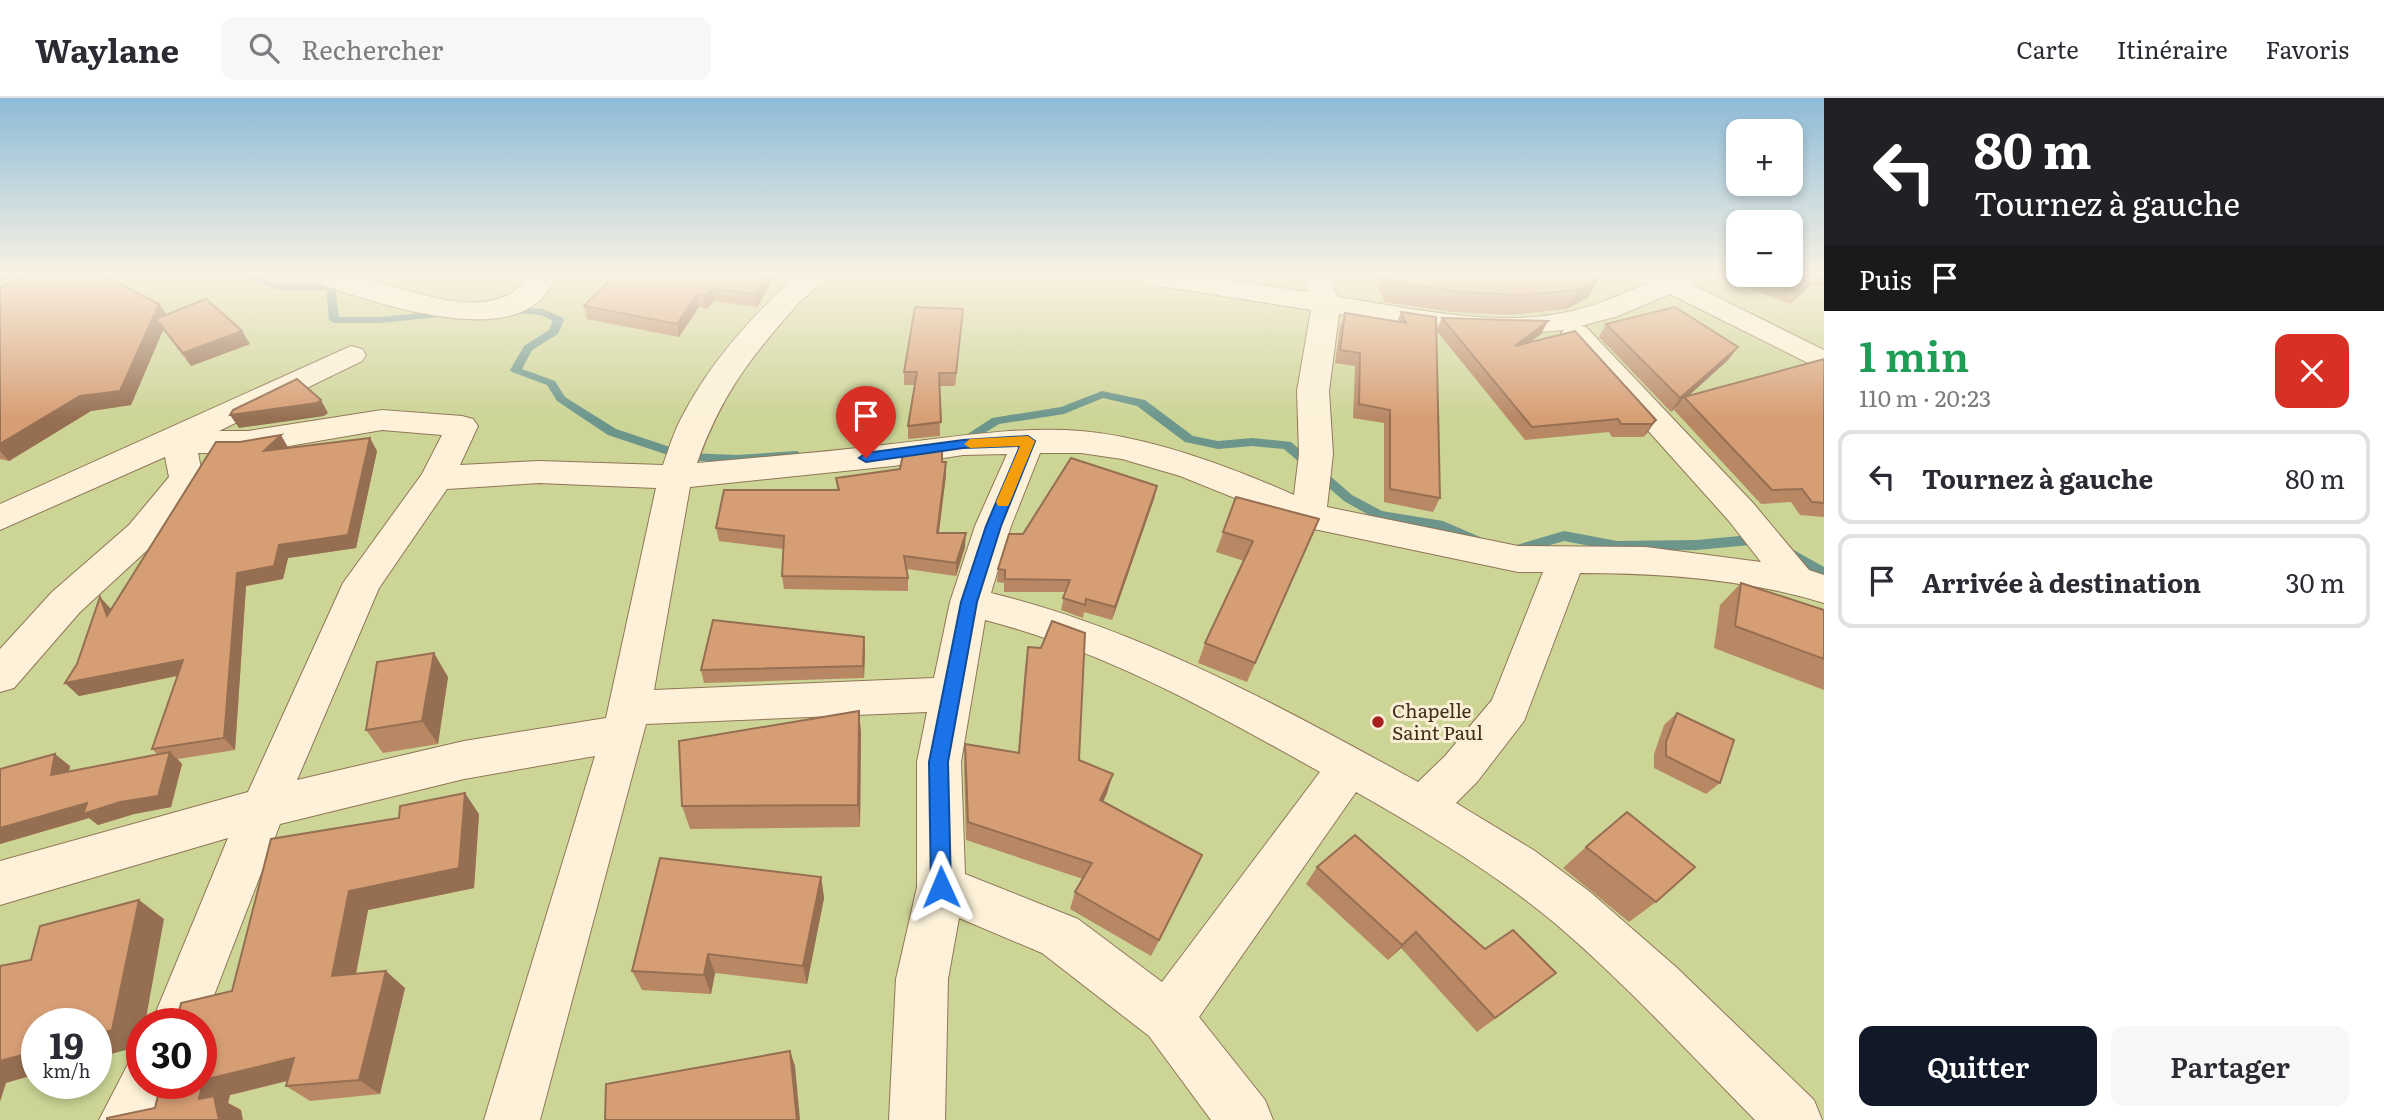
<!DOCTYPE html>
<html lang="fr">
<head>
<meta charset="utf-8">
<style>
  body { margin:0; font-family:Literata,serif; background:#f7f7f7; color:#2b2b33; height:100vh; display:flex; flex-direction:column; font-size:26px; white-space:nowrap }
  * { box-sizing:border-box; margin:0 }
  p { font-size:23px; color:#7c7c81 }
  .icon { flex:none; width:38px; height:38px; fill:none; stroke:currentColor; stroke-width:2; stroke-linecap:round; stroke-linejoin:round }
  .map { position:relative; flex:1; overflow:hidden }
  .side { display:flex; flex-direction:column; background:#fff; width:560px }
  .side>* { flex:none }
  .top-card { background:#202124; color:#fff; overflow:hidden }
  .controls { position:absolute; left:1726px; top:21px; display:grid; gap:14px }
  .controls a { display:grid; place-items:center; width:77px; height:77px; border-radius:14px; background:#fff; box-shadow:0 4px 10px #0003; font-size:35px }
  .speed { position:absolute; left:21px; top:910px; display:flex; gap:14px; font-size:35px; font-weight:700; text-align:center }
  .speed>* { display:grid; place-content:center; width:91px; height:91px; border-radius:50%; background:#fff; box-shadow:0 4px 10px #0003; line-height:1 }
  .speed small { font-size:18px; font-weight:400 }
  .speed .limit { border:10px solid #d22; background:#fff; color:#111 }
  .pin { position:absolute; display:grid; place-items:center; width:60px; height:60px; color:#fff; margin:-72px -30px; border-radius:50% 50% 50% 0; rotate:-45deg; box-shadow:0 0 7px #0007 }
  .pin .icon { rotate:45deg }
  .me { position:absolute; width:77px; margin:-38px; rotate:359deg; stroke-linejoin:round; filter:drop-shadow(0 0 5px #0008) }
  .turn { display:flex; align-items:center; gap:24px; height:147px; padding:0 35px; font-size:32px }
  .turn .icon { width:91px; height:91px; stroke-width:2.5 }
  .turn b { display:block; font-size:49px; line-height:60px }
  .then { display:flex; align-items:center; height:66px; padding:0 35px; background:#0003; gap:14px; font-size:26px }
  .round { display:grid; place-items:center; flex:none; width:74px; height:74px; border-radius:14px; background:#f7f7f7 }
  .head { display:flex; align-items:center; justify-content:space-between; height:119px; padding:0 35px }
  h1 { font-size:42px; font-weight:600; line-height:52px; color:#1e9e55 }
  .action { display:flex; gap:14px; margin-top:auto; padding:14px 35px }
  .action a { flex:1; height:80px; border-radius:14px; background:#111827; color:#fff; font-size:28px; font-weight:600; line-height:80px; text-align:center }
  .action a+a { background:#f7f7f7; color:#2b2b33 }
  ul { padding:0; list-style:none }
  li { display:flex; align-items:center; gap:21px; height:94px; margin:0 14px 10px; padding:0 21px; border:4px solid #e1e1e2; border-radius:14px }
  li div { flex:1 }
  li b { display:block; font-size:26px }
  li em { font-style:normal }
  header { display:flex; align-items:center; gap:42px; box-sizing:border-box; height:98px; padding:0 35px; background:#fff; border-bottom:2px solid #e1e1e2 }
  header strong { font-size:33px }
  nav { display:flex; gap:38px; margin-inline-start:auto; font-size:24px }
  .search { width:490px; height:63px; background:#f7f7f7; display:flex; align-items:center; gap:18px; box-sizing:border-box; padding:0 24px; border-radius:14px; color:#7c7c81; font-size:26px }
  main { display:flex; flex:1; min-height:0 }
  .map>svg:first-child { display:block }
  .green { fill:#ccd496; fill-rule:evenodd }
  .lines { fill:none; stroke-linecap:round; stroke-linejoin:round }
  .stream { fill:#6c968c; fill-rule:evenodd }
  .minor-casing { stroke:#917657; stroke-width:2 }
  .minor { fill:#fdf2d9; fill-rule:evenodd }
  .wall { fill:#b88865 }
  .shaded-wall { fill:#966f52 }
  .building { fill:#d69e75; stroke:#966f52; stroke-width:2 }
  .route { fill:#1a73e8; stroke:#114b97; stroke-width:2 }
  .slow { fill:#f59e0b }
  .poi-dot { fill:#a81f20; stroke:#faefd5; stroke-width:2.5 }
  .labels { text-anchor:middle; stroke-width:6; stroke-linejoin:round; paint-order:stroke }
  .poi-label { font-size:19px; fill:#402e1d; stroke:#faefd5; text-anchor:start }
</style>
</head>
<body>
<header>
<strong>Waylane</strong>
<div class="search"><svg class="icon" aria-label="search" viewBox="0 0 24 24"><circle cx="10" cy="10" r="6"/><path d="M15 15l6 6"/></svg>Rechercher</div>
<nav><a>Carte</a><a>Itinéraire</a><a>Favoris</a></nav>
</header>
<main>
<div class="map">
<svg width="1824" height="1022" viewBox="0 0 1824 1022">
  <rect width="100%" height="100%" fill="#f4e5c4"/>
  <!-- green -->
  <path class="green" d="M0 178H1824V1022H0ZM37 926H96V985H37ZM142 926H201V985H142Z"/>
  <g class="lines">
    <!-- stream -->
    <g class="stream">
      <path d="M241 178H255L279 186 335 187 339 219H381L450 212 455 215 450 218 381 225H334L329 222 326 192H278Z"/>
      <path d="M505 209 543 211 563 220 564 222 558 236 532 252 522 271 555 283 565 299 616 331 688 355 737 357 797 353 803 357 797 361 737 365 683 362 608 337 557 303 547 287 512 274 510 272 524 248 549 232 553 223 541 217 501 214V210Z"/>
      <path d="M1102 293 1145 302 1193 338 1218 343 1252 340 1291 344 1352 397 1382 413 1443 423 1487 442 1489 445 1482 450 1440 432 1374 420 1344 403 1284 351 1252 348 1218 351 1185 344 1137 308 1103 300 1064 316 999 326 964 348H956L954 345 992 320 1061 309Z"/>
      <path d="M1564 433 1617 443 1697 442 1761 436 1768 441 1761 446 1697 452 1617 453 1564 443 1515 457 1508 452 1510 449Z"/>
      <path d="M1783 446 1824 469V480L1778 454 1776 451Z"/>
    </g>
    <!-- minor casing -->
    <g class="minor-casing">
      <g id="minor">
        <path d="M311 178C323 178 338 176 350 178 403 185 488 234 530 178H558C552 186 546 197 538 204 490 245 368 203 315 184Z"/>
        <path d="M797 178H827C818 190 806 197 796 208 749 261 721 298 697 365 762 359 827 354 892 346 955 339 1018 328 1081 333 1151 339 1231 369 1294 397L1299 356 1297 293 1311 212 1148 186 1138 184 1134 178H1200L1308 194 1305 178H1329L1338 199C1412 210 1493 230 1567 214 1596 208 1622 196 1648 185L1644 178H1704L1693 187 1824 252V273L1670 196 1618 218 1581 228 1586 229 1753 405 1809 472 1824 477V505C1747 481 1661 475 1580 475L1524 623 1477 684 1456 705 1535 753 1590 794 1676 869 1814 1002 1822 1022H1755C1690 956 1627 887 1557 827 1495 775 1426 734 1356 694L1199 919 1265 1002 1273 1022H1211L1149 938 1042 855 959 820 948 881 945 1022H889L896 881 917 789V664L927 614 646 626 540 1022H484L595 658 464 681 280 726 201 931V926H151L228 740 0 807V763L248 694 343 485 422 376 442 337 382 332 248 355H198L203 381 155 445 80 514 14 590 0 594V551L52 494 129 427 169 379 165 359 0 432V406L351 248 362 251 366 257 362 263 219 333H248L382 312 462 318 473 321 478 328 460 367 539 363 663 367C669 351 674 332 683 317 710 265 753 216 797 178ZM1339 216C1414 228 1487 240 1564 232L1561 235 1566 241 1729 423 1761 464 1646 449 1518 448 1327 409 1333 356 1329 293ZM1040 355H1081L1122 361 1180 378 1309 430 1518 474H1543L1492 602 1445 658 1418 684C1281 609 1143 532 991 495L1011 428ZM1007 356 975 428 950 504 934 580 654 592 690 389 893 368 963 357ZM539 385 656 390 606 620 464 643 297 682 379 490 447 391ZM985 522C1105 553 1213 614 1320 674L1162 884 1078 821 965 776 961 664Z"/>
        <path d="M142 960V985H174L157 1022H99L128 966Z"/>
      </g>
    </g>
    <!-- minor -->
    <use href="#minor" class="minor"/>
  </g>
  <!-- wall -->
  <g class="wall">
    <path d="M614 178H775L757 209 714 203 706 211 699 209 679 239 587 221 584 208Z"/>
    <path d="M1373 178H1596L1588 200 1566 211 1510 217 1453 214 1385 204Z"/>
    <path d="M1746 178H1824V190L1812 186 1790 206 1740 187Z"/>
    <path d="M0 189 159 206 166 217 250 246 191 268 163 232 131 307 91 313 9 363 0 361Z"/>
    <path d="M1401 214 1436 219 1440 400 1433 414 1384 404V325L1353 320 1355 268 1335 265 1340 228 1345 215 1397 224Z"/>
    <path d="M1442 220 1541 236 1530 244 1656 322 1647 335 1643 339H1612L1609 334 1525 342 1436 232Z"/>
    <path d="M962 224 955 288H939L940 338 908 341V328L915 287H904V274Z"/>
    <path d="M1606 226 1738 249 1728 262 1688 298 1824 261V419L1800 417 1791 404 1761 406 1674 312 1678 307 1671 314 1599 239Z"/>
    <path d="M289 350 377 353 356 450 288 460 283 481 246 488 235 652 178 661 182 666 171 709 134 716 98 727 89 720 0 746V671L70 668 69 674 157 656 152 651 178 578 79 598 65 585 111 511Z"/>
    <path d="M942 364 946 377 939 435 965 449 956 478 907 471 908 480V493L784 491 782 478 783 451 719 443 716 430 837 392 836 380 900 371Z"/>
    <path d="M1157 388 1154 401 1112 522 1084 514 1083 520 1061 512 1065 494H1004V485L997 484 998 471 1023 436Z"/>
    <path d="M1236 399 1319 421 1247 584 1198 565 1205 545 1244 463 1216 454Z"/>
    <path d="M1741 485 1824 512V592L1714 550 1720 507Z"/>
    <path d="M864 539 865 552 864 580 704 585 701 572Z"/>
    <path d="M1028 549 1079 662 1107 695 1103 704 1202 757 1151 858 1070 811 1075 794 1083 781 966 742 964 666 965 646 1018 655 1025 570Z"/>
    <path d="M448 579 438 646 383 655 366 632Z"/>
    <path d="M859 613 861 636 860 729 690 731 682 708Z"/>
    <path d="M1677 615 1720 685 1706 696 1654 670V656L1664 627Z"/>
    <path d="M479 716 474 790 368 812 356 876 405 890 380 996 310 1003 286 988 288 983 230 997 228 1005 241 1012 155 1010 232 893Z"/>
    <path d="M1586 749 1656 804 1629 824 1563 770Z"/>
    <path d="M1317 769 1485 851 1556 875 1477 934 1401 850 1388 862 1306 786Z"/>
    <path d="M821 779 824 800 807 886 715 875 711 896 642 892 632 873Z"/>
  </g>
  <!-- shaded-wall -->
  <g class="shaded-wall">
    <path d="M0 178H14L0 184Z"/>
    <path d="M766 178H775L757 209 755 196Z"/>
    <path d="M1817 178H1818L1812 186 1790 206 1800 193Z"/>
    <path d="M1599 180 1588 200 1566 211 1578 192Z"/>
    <path d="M712 191 714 203 706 211 704 198Z"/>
    <path d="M697 196 699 209 679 239 677 226Z"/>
    <path d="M159 206 169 220 156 221 163 232 131 307 91 313 9 363 0 353V346Z"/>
    <path d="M963 211 962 224 955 288 956 275Z"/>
    <path d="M1548 223 1541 236 1508 261 1515 248Z"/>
    <path d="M242 233 250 246 191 268 183 255Z"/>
    <path d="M1738 249 1728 262 1685 301 1684 299 1678 307 1671 314 1680 300Z"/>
    <path d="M321 302 328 315 324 318 239 330 230 317Z"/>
    <path d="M1656 322 1647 335 1643 339 1652 326Z"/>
    <path d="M281 337 289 351 264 353Z"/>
    <path d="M370 340 377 353 356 450 288 460 283 481 246 488 235 652 224 640 237 475 279 447Z"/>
    <path d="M946 364V377L937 448V435Z"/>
    <path d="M1157 388 1154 401 1112 522 1115 509Z"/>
    <path d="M966 435 965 449 956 478V465Z"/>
    <path d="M100 499 112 512 107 518Z"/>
    <path d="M864 539 865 552 864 580 863 568Z"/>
    <path d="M434 555 448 579 438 646 422 623Z"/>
    <path d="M183 562 195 574 79 598 65 585Z"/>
    <path d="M859 613 861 636 860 729 858 707Z"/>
    <path d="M170 654 182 666 171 709 134 716 98 727 89 720 0 746V730Z"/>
    <path d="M55 656 70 668 66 689 51 677Z"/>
    <path d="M1113 676 1107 695 1095 721 1100 702Z"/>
    <path d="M465 695 479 716 474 790 368 812 352 896 332 878 349 793Z"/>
    <path d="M1202 757 1194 775 1151 858 1159 842Z"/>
    <path d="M821 779 824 800 807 886 803 868Z"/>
    <path d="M139 802 164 821 145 926H142L141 948 96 960V937Z"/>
    <path d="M1416 834 1401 850 1388 862 1402 847Z"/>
    <path d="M708 856 715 875 711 896 704 877Z"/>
    <path d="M386 873 405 890 380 996 359 982Z"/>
    <path d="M37 953V976L6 985 0 1004V963Z"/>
    <path d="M790 953 795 968 800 1022H797Z"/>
    <path d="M294 960 317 975 230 997 228 1005 241 1012 243 1022H219L199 1001 203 982Z"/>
  </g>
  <!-- building -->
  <g class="building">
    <path d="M28 178H104L159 206 120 293 80 298 0 346V189Z"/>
    <path d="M614 178H766L755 196 712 191 704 198 697 196 677 226 584 208Z"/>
    <path d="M1390 178H1596L1599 180 1578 192 1521 197 1462 194 1393 184Z"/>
    <path d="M1759 178H1817L1800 193Z"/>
    <path d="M206 201 242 233 183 255 156 221Z"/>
    <path d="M915 209 963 211 956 275H939L941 324 908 328 917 274H904Z"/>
    <path d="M1675 209 1738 249 1680 300 1606 226Z"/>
    <path d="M1401 214 1436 219 1440 400 1390 391V312L1359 306 1360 255 1340 252 1345 215 1406 225Z"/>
    <path d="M1442 220 1548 223 1515 248 1575 233 1656 322 1652 326H1621L1618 321 1532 329Z"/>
    <path d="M1824 261V405L1812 404 1802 391 1772 392 1684 299Z"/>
    <path d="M297 281 321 302 317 305 230 317 233 312Z"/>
    <path d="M281 337 264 353 370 340 348 437 279 447 274 468 237 475 224 640 152 651 183 562 65 585 77 566 100 499 107 518 216 344H240Z"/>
    <path d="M942 350V364H946L937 435H966L956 465 904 458 908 480 782 478 784 438 716 430 724 392H839L836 380 900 371 903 356Z"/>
    <path d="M1071 360 1157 388 1115 509 1086 501 1085 507 1063 500 1070 482 1005 481V472L998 471 1009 436H1023Z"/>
    <path d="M1236 399 1319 421 1255 565 1205 545 1253 443 1223 434Z"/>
    <path d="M1741 485 1824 512V561L1735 528Z"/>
    <path d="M713 522 864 539 863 568 701 572Z"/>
    <path d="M1052 523 1085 535 1079 662 1113 676 1100 702 1202 757 1159 842 1075 794 1092 765 968 724 965 646 1019 655 1028 549 1041 550Z"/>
    <path d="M434 555 422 623 366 632 377 564Z"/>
    <path d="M859 613 858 707 682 708 679 643Z"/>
    <path d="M1677 615 1734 642 1720 685 1666 658V644Z"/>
    <path d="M170 654 158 698 120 704 83 716 87 705 0 730V671L55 656 51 677Z"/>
    <path d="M465 695 459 770 349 793 332 878 386 873 359 982 286 988 294 960 203 982 199 1001 214 998 219 1022H107V1020L155 1010 161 985H201V926H176L181 905 232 893 271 741 399 720 400 708Z"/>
    <path d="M1627 714 1695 769 1656 804 1586 749Z"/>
    <path d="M1355 737 1485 851 1513 832 1556 875 1495 920 1416 834 1402 847 1317 769Z"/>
    <path d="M660 760 821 779 803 868 708 856 704 877 632 873Z"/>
    <path d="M139 802 112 932 96 937V926H37V953L0 963V868L31 862 40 828Z"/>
    <path d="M790 953 797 1022H605L606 986Z"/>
  </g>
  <!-- sky -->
  <linearGradient id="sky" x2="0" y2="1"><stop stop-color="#8dbbd7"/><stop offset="0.55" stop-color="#faf3e4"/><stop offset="1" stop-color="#faf3e4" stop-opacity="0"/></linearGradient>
  <rect width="1824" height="321" fill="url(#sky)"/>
  <!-- route -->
  <path class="route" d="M1028 338 1035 343 1001 428 977 504 948 664 951 789 948 795 941 798 934 795 931 789 929 664 961 504 986 428 1020 348 963 350 866 364 859 360 866 355 963 342Z"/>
  <!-- slow -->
  <path class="slow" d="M1028 338 1035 343 1010 404 1008 408H998L996 404 1020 348 970 350 964 346 970 341Z"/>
  <!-- markers -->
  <circle class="poi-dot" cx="1378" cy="624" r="7"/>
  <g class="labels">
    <!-- poi labels -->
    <g class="poi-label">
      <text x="1392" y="620">Chapelle<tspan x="1392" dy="22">Saint Paul</tspan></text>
    </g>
  </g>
</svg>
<div class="controls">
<a>+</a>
<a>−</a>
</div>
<div class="speed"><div>19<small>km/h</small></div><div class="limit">30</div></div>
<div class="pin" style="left:866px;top:360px;background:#d93025"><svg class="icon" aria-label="arrive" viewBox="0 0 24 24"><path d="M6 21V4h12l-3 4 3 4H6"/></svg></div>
<svg class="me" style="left:941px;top:789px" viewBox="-20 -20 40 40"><path d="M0-17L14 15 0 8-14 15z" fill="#1a73e8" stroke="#fff" stroke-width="4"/></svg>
</div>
<section class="side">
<div class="top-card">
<div class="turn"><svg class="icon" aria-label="left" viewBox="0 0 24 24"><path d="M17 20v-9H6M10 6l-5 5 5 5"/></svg><div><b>80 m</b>Tournez à gauche</div></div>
<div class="then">Puis<svg class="icon" aria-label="arrive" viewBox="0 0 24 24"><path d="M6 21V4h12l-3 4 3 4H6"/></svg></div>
</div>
<div class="head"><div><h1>1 min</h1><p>110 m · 20:23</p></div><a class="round" style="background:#d93025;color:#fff"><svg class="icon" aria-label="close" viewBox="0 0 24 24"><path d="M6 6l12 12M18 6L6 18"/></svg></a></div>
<ul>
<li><svg class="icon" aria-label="left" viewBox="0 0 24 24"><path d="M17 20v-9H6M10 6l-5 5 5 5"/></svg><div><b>Tournez à gauche</b></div><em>80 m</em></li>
<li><svg class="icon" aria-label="arrive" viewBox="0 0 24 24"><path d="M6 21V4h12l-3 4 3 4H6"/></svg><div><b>Arrivée à destination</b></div><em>30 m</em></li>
</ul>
<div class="action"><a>Quitter</a><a>Partager</a></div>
</section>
</main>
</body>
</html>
